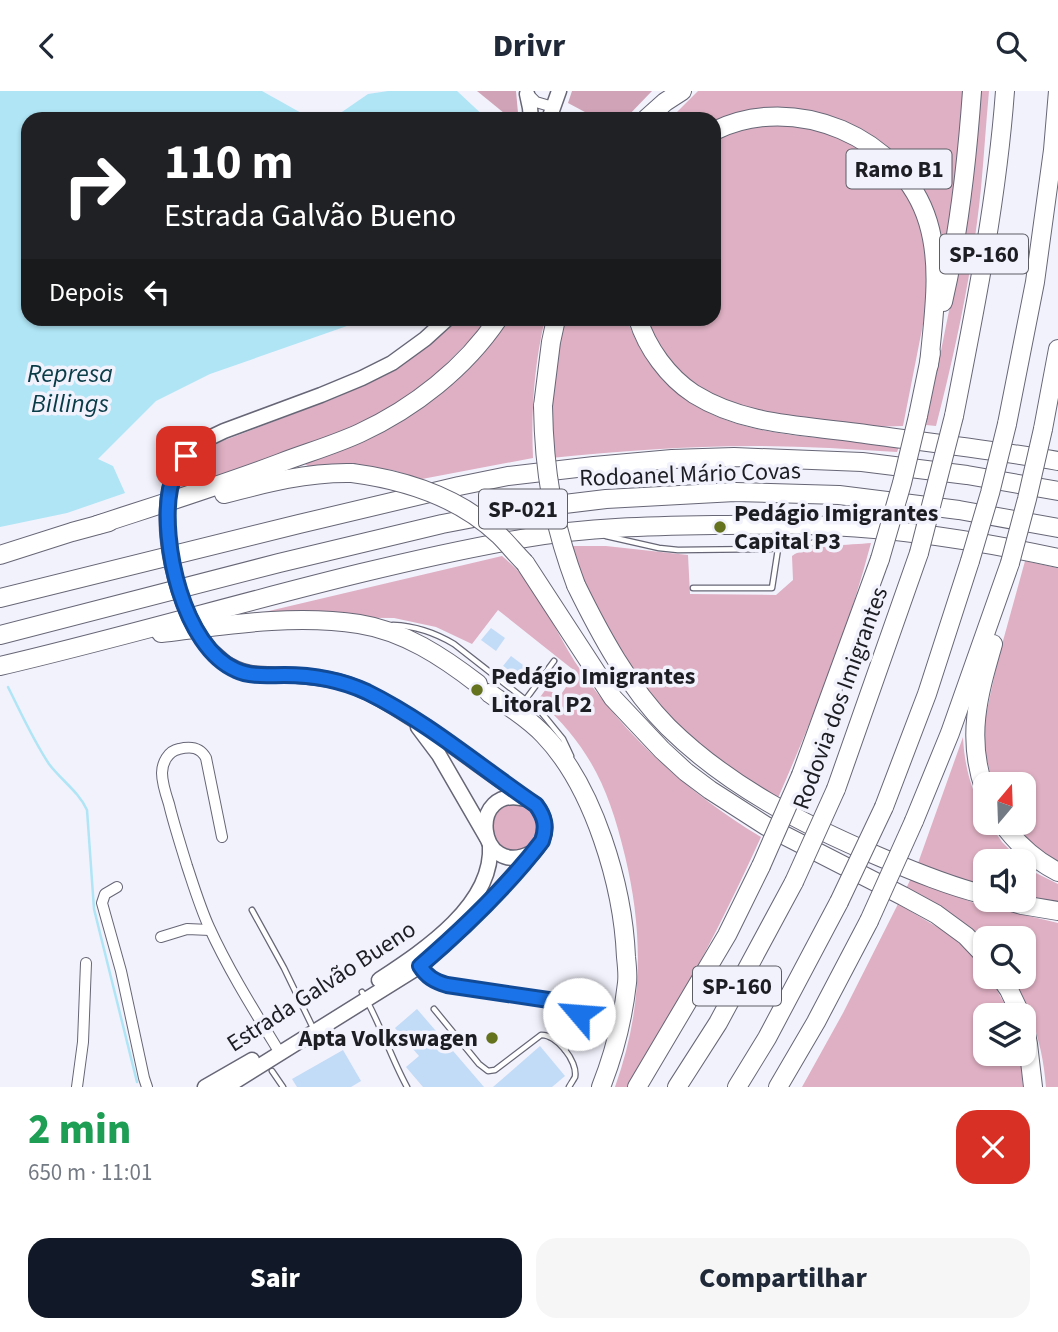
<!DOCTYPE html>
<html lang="pt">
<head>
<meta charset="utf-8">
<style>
  body { margin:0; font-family:"Source Sans 3",sans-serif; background:#f6f6f7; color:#1f2937; height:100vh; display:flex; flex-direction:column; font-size:26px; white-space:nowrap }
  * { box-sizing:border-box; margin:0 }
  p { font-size:23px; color:#747a83 }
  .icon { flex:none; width:38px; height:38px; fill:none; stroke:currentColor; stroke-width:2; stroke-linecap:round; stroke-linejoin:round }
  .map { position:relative; height:996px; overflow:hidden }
  .sheet { display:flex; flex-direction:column; background:#fff; flex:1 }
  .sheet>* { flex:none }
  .banner { position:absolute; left:21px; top:21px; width:700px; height:214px; border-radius:21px; box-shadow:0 2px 5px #0004; background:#202124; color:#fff; overflow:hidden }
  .needle { width:46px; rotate:19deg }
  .buttons { position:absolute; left:973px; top:681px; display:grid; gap:14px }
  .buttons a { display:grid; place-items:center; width:63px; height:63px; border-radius:14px; background:#fff; box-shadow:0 2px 5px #0004; font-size:35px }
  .pin { position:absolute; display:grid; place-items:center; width:60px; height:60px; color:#fff; margin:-30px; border-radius:14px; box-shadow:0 4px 10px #0006 }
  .me { position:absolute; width:77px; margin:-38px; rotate:297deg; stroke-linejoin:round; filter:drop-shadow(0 0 5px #0008) }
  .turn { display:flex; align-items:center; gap:24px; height:147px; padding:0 28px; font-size:32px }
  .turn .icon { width:91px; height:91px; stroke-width:2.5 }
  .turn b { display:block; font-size:49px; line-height:60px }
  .then { display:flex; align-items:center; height:66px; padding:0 28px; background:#0003; gap:14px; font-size:26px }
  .round { display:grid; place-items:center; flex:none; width:74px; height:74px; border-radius:21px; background:#f6f6f7 }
  .head { display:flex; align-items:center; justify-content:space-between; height:119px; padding:0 28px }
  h1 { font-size:42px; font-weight:800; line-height:52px; color:#1e9e55 }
  .cta { display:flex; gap:14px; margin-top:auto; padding:14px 28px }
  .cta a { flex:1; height:80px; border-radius:21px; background:#111827; color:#fff; font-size:28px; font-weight:800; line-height:80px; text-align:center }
  .cta a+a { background:#f6f6f7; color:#1f2937 }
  header { display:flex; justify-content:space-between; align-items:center; height:91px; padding:0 28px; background:#fff; font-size:32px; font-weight:800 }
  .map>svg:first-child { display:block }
  .green { fill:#dfb0c3 }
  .forest { fill:#d1a3b6 }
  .water { fill:#afe5f5 }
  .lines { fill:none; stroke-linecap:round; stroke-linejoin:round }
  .stream { stroke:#afe5f5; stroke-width:2.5 }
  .building { fill:#c2dbf7 }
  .lane-casing { stroke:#666676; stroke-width:7 }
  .street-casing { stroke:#666676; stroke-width:12 }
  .secondary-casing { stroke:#666676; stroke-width:17 }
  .highway-casing { stroke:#666676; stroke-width:20 }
  .lane { stroke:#fff; stroke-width:4.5 }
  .street { stroke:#fff; stroke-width:10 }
  .secondary { stroke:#fff; stroke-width:14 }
  .highway { stroke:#fff; stroke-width:18 }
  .secondary-bridge-casing { stroke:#666676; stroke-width:17; stroke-linecap:butt }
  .highway-bridge-casing { stroke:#666676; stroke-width:20; stroke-linecap:butt }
  .secondary-bridge { stroke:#fff; stroke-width:14 }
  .highway-bridge { stroke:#fff; stroke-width:18 }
  .route-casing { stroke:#114b97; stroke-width:18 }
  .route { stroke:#1a73e8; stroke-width:12 }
  .poi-dot { fill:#65721e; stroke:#f2f2fd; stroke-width:2.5 }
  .labels { text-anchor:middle; stroke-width:7; stroke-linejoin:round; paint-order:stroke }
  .shield { fill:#f2f2fd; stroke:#5d5d65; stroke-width:2 }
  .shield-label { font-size:23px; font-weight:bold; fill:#1d1d24 }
  .street-label { font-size:24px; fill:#1d1d24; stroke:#f2f2fd }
  .poi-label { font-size:24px; font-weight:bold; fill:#1d1d24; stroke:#f2f2fd; text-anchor:start }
  .water-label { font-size:26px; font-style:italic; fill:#0a3c48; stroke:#f2f2fd }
</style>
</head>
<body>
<header><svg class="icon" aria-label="back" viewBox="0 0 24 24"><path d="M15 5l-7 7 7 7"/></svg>Drivr<svg class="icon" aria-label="search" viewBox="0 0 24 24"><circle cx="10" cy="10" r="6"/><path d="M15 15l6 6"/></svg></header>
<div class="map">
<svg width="1058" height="996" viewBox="0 0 1058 996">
  <rect width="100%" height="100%" fill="#f2f2fd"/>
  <!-- green -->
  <g class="green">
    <path d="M698 0H966L940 205 923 104 833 27 714 34V28H670Z"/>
    <path d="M979 0H989C986 32 984 65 981 97 973 177 956 257 936 335L926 334 952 205Z"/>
    <path d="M755 32 823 37 876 65 914 113 925 145 928 199 924 228 903 335 867 336 738 320 669 278 640 228H714V48Z"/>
    <path d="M456 228H487L472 247 438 281 400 311 360 334 178 401 182 386 189 373 207 356 338 306 373 289 391 280 440 243Z"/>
    <path d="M503 228H545C534 274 531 320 533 367L422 388 392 379 359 375 307 379 308 375 303 372 368 345Z"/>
    <path d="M560 228H627C671 352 791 343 900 353L897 361C849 358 801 355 753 355 686 355 618 360 551 367L549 327Z"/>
    <path d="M871 452C848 540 814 624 778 707L717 670 672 631 631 579 582 491 570 455H606L688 464 690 503 776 504 793 489 792 465C806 454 852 454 871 452Z"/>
    <path d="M502 465C509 471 516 477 522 484 543 510 557 542 575 571 623 643 686 701 761 746 722 832 679 916 627 996H615C643 918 644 844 625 765 609 698 590 655 538 609L546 598 560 605 576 581 498 519 472 553 436 536 394 527 243 526Z"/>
    <path d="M1025 470 1058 477V770C1041 761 1025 748 1014 732H1024V693H993L985 661 984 646 986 624 998 568Z"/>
    <path d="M963 646C964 665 967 683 974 701 977 711 985 721 985 732H989L1002 751 1021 770H985V798L917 775Z"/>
    <circle cx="515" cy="736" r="23"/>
    <path d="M1024 772 1036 782 1058 793V813L1024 808Z"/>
    <path d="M911 787 974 812 1058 832V996H1046C1043 956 1032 920 1011 886H1024V847H985V853L905 800Z"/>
    <path d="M898 813 949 843 970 862 985 881V886L990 887 1011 924H985V962L1020 963 1023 996H802L843 922Z"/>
  </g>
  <!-- forest -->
  <g class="forest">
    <path d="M477 0H516L518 22H504Z"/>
    <path d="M572 0H652L625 28H598L568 12Z"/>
  </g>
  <!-- water -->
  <g class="water">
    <path d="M0 0H262L312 28H28V228H367L210 283 156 310 98 368 113 375 125 402 67 422 0 436Z"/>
    <path d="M388 0H457L487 28H322L339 23 368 3Z"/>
  </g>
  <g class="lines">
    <!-- stream -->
    <path class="stream" d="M8 596C21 622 33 649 49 673 61 689 79 701 87 719L94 818 137 991"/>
  </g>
  <!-- building -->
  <g class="building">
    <path d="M491 537 505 547 496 560 481 549Z"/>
    <path d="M511 565 527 577 519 587 503 575Z"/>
    <path d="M417 918 484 996H423L406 976 419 965 395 937Z"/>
    <path d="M540 955 565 985 552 996H493Z"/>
    <path d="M343 959 361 990 351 996H297L292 988Z"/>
  </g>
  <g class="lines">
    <!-- lane casing -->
    <g class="lane-casing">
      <g id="lane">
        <path d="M606 445 659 457 678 459 769 458 806 454 842 442"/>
        <path d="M693 497H772L778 458"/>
        <path d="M393 534C416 535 434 541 454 553L541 621 563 648 571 665"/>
        <path d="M526 608 554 570"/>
        <path d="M252 819 284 877 314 939"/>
        <path d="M422 879 429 887 447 894 573 913C575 915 577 915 578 917 582 926 569 950 565 959"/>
        <path d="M362 901C380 931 390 965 407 996"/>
        <path d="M434 918 479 973 488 980 495 979 541 944C556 943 578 970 575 986 574 988 570 994 569 996"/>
        <path d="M272 980 283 996"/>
      </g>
    </g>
    <!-- street casing -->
    <g class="street-casing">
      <g id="street">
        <path d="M527 2 536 11 553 16"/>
        <path d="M222 746 206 667C200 656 191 655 179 658 168 660 162 672 162 682 162 692 166 704 169 713 174 734 181 755 187 775 194 796 200 816 209 836 229 880 255 921 280 962"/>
        <path d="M117 796 105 803 102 812 121 880 144 987 147 996"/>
        <path d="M161 846 187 838 210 839"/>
        <path d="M77 996 83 951 86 872"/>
      </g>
    </g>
    <!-- secondary casing -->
    <g class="secondary-casing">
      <g id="secondary">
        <path d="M527 3 530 17 531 28"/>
        <path d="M549 28 559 0"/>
        <path d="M185 365 203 350 224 340 321 304 362 287 392 272 425 248 447 228"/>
        <path d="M224 571C246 586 262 583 286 584 308 585 330 587 350 594 374 603 395 617 416 630 457 657 495 687 536 714 543 723 547 732 544 744 541 756 529 766 521 775 490 811 456 844 420 875L226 996"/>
        <path d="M418 636 439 664 487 747"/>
        <path d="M526 708C466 692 477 789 531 762"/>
        <path d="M379 889C423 860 494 814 490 754"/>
        <path d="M205 996 252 969"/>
      </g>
    </g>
    <!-- highway casing -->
    <g class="highway-casing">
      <g id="highway">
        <path d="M646 28 665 11 682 0"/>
        <path d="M714 40C794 0 902 46 928 131 942 177 933 227 929 274"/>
        <path d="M943 211C959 142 967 71 972 0"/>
        <path d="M638 228C647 257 668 286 694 303 744 334 801 334 858 342 925 351 992 359 1058 370"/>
        <path d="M543 315 551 251 556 228"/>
        <path d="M918 325 931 262"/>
        <path d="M954 325C975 218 997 109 1005 0"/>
        <path d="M1007 333 1035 191 1053 59 1058 0"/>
        <path d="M1043 338 1058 258"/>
        <path d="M224 403C266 392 308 381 352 382"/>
        <path d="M97 434C158 414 219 395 280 372 306 362 334 354 360 342 414 317 465 277 498 228"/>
        <path d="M0 464 72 441 109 431"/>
        <path d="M525 472 613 607 662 659 686 681 710 699 766 735 903 805 936 823 966 845 985 865"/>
        <path d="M576 494C600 543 629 597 668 636 728 695 804 734 880 766 915 781 949 795 985 804"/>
        <path d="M0 507 299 433 459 395 508 385 594 375 672 368 734 366 862 371 967 384 1058 400"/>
        <path d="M161 542C226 534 294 523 359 533 404 540 443 566 478 593"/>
        <path d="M0 544 279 472 442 433 515 419 606 408 735 401 839 404 959 419 1058 437"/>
        <path d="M0 575C176 534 348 478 526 447 588 436 651 435 714 434 745 434 776 433 806 434 891 436 975 449 1058 467"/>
        <path d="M489 602C508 615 528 627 544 644 594 696 623 795 626 866 627 875 628 884 627 892 623 928 614 963 601 996"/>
        <path d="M801 684 880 468"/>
        <path d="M836 698 919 462"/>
        <path d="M985 700C966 647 978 605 993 553"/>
        <path d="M884 716 927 603 970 470"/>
        <path d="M914 730 950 642 1010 472"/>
        <path d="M1002 732C1017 753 1035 769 1058 781"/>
        <path d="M1001 808 1022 814 1058 820"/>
        <path d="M1000 886 1009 899 1021 924"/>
        <path d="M1024 933 1028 953 1033 996"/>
        <path d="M637 996 727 844 761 775"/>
        <path d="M677 996 718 932 794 791"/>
        <path d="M737 996 767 947 839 811"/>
        <path d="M778 996 816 931 869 830"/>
      </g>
    </g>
    <!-- lane -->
    <use href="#lane" class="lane"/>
    <!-- street -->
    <use href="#street" class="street"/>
    <!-- secondary -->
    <use href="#secondary" class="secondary"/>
    <!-- highway -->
    <use href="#highway" class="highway"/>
    <!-- secondary-bridge casing -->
    <g class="secondary-bridge-casing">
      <path id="secondary-bridge" d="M185 365C181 372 176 380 173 388 156 433 177 521 209 557 213 562 219 566 224 571"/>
    </g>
    <!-- highway-bridge casing -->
    <g class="highway-bridge-casing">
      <g id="highway-bridge">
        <path d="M543 315C544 380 553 433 576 494"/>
        <path d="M352 382C405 389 459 406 499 444 508 453 516 463 525 472"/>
        <path d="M919 462 954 325"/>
        <path d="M880 468 902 392 918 325"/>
        <path d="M970 470 990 402 1007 333"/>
        <path d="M1010 472 1027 408 1043 338"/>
        <path d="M761 775 801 684"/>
        <path d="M794 791 836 698"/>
        <path d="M839 811 884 716"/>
        <path d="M869 830 914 730"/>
      </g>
    </g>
    <!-- secondary-bridge -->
    <use href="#secondary-bridge" class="secondary-bridge"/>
    <!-- highway-bridge -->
    <use href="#highway-bridge" class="highway-bridge"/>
  </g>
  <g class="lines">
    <!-- route casing -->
    <g class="route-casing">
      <path id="route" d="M186 365C179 375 172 386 170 398 160 450 183 556 236 579 251 586 268 584 284 584 312 584 341 589 367 601 428 631 480 676 536 714 545 726 547 736 542 750 507 796 464 837 420 875 427 886 434 890 447 894L569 912 577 916 579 923"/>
    </g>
    <!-- route -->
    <use href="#route" class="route"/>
  </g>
  <!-- markers -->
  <g class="poi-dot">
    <circle cx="720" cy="436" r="7"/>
    <circle cx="477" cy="599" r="7"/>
    <circle cx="492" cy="947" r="7"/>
  </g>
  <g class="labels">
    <!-- shield labels -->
    <g class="shield">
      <rect x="846.5" y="58.5" width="105" height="39" rx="5"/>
      <rect x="940" y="143.5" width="88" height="39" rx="5"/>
      <rect x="479" y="398.5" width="88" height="39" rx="5"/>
      <rect x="693" y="875.5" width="88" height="39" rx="5"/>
    </g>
    <g class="shield-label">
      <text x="899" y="86">Ramo B1</text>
      <text x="984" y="171">SP-160</text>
      <text x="523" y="426">SP-021</text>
      <text x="737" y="903">SP-160</text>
    </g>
    <!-- street labels -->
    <g class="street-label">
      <text transform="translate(690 383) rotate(-2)" y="8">Rodoanel Mário Covas</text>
      <text transform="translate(840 607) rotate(-70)" y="8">Rodovia dos Imigrantes</text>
      <text transform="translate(321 895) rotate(-33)" y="8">Estrada Galvão Bueno</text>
    </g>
    <!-- poi labels -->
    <g class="poi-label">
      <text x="734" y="430">Pedágio Imigrantes<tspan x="734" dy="28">Capital P3</tspan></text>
      <text x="491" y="593">Pedágio Imigrantes<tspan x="491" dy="28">Litoral P2</tspan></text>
      <text x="478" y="955" text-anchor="end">Apta Volkswagen</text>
    </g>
    <!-- water labels -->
    <g class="water-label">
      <text x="70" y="291">Represa<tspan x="70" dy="30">Billings</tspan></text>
    </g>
  </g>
</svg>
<div class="buttons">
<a><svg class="needle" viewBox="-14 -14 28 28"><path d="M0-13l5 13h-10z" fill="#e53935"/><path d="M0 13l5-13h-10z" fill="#747a83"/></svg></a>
<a><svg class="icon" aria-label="sound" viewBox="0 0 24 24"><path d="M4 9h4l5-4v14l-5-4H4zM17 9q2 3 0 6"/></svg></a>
<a><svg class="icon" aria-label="search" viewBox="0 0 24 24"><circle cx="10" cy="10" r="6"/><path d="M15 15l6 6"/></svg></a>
<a><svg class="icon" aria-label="layers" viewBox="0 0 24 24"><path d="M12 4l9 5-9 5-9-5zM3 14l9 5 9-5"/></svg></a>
</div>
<div class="pin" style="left:186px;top:365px;background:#d93025"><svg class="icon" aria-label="arrive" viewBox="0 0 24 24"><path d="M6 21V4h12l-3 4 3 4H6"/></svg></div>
<svg class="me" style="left:579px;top:923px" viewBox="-20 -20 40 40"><circle r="19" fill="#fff"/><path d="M0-13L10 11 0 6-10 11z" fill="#1a73e8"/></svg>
<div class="banner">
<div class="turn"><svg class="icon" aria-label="right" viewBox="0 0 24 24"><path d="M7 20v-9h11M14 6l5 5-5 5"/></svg><div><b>110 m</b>Estrada Galvão Bueno</div></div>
<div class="then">Depois<svg class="icon" aria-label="left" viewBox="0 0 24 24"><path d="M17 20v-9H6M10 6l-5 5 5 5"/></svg></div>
</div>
</div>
<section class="sheet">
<div class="head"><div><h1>2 min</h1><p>650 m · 11:01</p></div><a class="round" style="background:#d93025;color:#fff"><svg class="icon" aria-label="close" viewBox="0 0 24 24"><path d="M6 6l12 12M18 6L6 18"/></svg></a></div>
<div class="cta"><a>Sair</a><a>Compartilhar</a></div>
</section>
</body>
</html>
